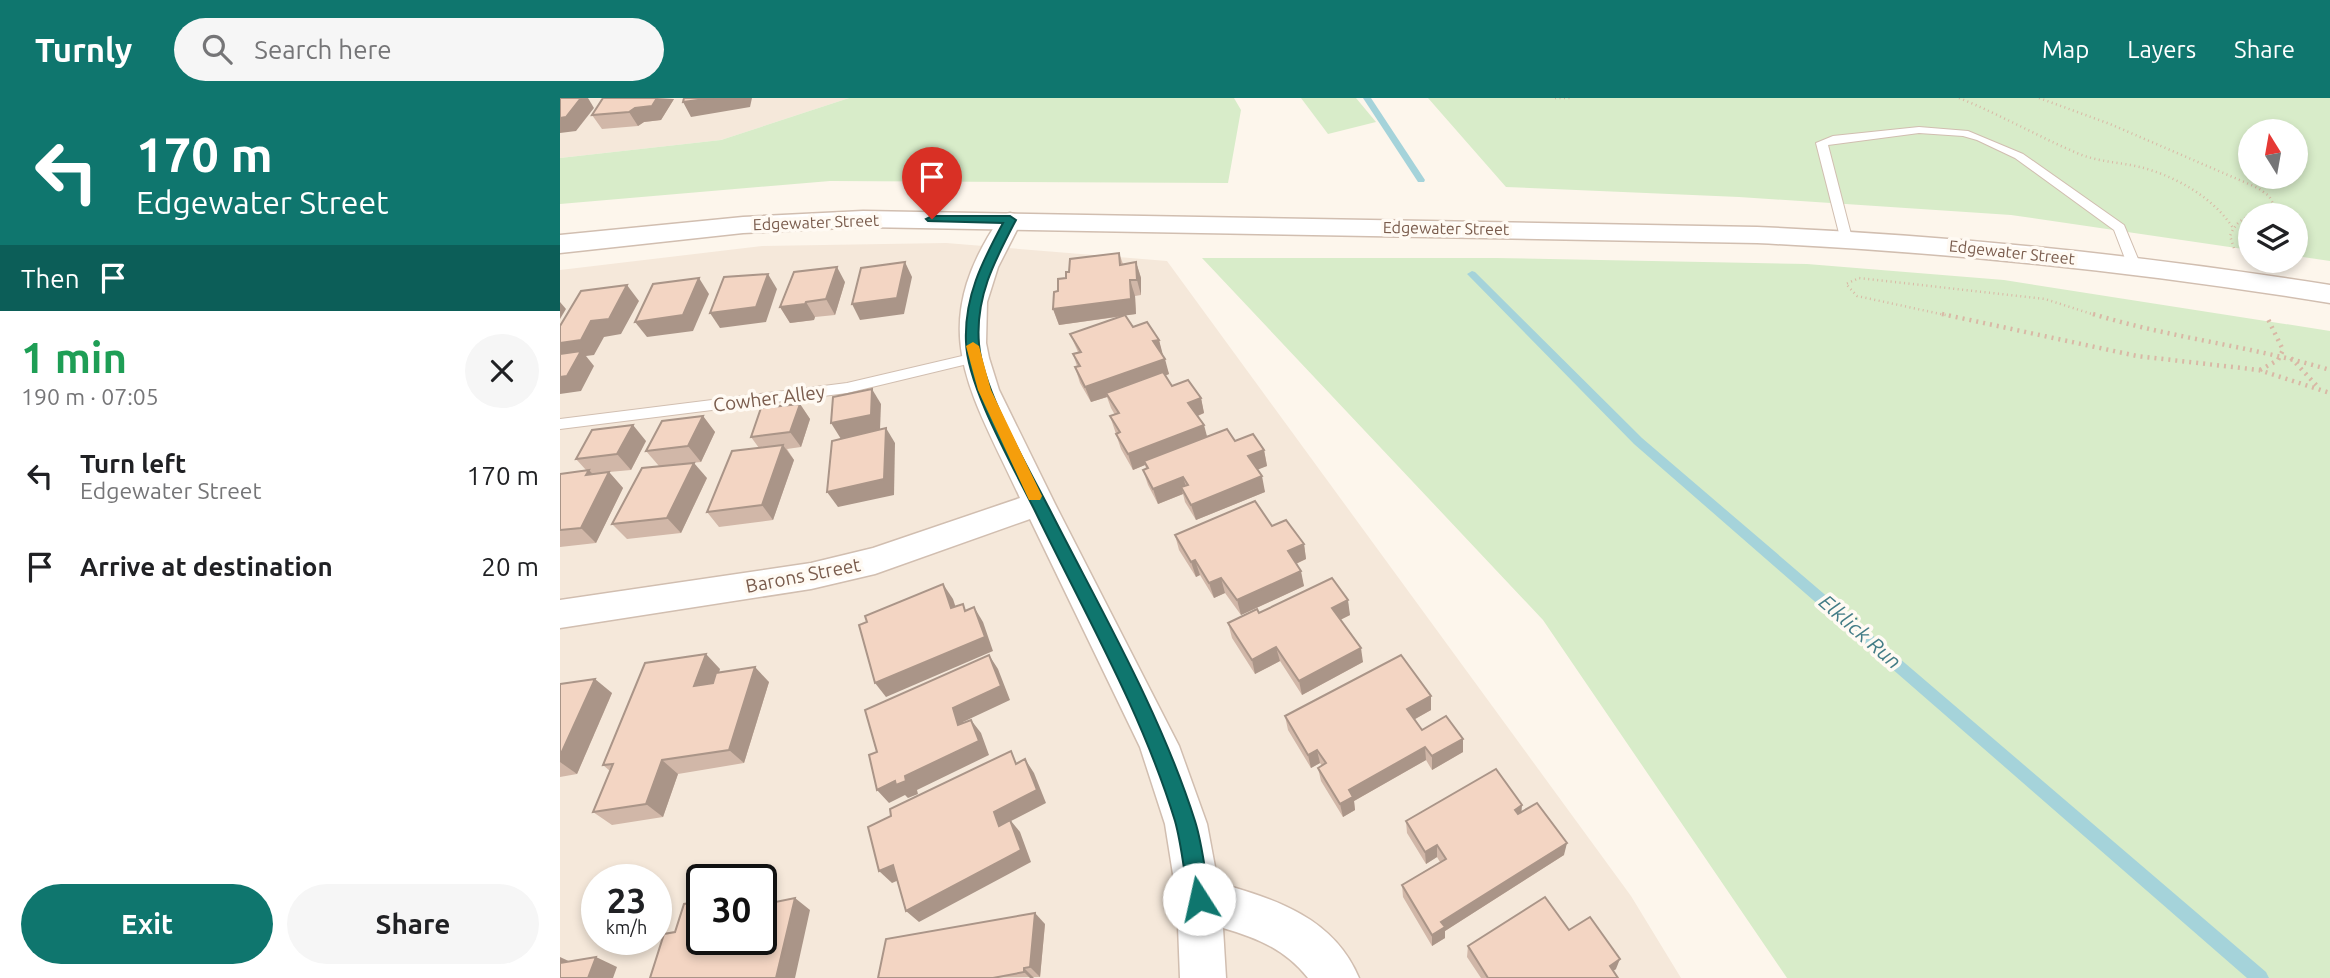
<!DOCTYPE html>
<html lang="en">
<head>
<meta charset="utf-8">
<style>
  body { margin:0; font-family:Ubuntu,sans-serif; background:#f6f6f6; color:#202124; height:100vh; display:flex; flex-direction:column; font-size:26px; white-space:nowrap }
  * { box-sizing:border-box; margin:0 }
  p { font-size:23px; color:#757577 }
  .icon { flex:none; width:38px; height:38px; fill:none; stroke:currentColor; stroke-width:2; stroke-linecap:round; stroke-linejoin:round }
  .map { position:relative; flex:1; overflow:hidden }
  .sheet { display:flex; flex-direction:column; background:#fff; width:560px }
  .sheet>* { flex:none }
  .hud { background:#0f766e; color:#fff; overflow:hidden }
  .needle { width:46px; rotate:349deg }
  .fabs { position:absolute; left:1678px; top:21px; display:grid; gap:14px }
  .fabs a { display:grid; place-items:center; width:70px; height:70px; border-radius:50%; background:#fff; box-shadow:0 4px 10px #0003; font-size:35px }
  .speed { position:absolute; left:21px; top:766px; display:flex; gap:14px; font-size:35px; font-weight:700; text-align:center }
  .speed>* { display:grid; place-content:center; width:91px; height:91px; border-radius:50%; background:#fff; box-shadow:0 4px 10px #0003; line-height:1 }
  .speed small { font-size:18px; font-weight:400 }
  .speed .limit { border:4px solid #111; border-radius:10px; background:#fff; color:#111 }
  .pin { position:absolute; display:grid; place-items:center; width:60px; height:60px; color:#fff; margin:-72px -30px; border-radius:50% 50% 50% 0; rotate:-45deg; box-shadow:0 0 7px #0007 }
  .pin .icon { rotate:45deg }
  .me { position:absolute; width:77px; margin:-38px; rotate:350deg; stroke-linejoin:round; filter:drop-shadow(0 0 5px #0008) }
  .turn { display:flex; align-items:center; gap:24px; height:147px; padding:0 21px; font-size:32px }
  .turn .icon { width:91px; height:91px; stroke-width:2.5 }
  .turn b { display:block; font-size:49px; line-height:60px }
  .then { display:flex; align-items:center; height:66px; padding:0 21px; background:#0003; gap:14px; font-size:26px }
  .round { display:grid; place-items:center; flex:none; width:74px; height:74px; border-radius:37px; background:#f6f6f6 }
  .overview { display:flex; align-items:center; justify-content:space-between; height:119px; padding:0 21px }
  h1 { font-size:42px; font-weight:700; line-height:52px; color:#1e9e55 }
  .primary-button { display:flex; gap:14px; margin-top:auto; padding:14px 21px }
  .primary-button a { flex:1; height:80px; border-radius:42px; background:#0f766e; color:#fff; font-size:28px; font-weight:700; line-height:80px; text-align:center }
  .primary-button a+a { background:#f6f6f6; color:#202124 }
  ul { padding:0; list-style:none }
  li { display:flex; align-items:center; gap:21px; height:91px; padding:0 21px }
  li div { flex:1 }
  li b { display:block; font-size:26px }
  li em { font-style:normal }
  header { display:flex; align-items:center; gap:42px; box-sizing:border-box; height:98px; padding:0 35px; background:#0f766e; color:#fff }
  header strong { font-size:33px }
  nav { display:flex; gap:38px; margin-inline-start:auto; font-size:24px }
  .search { width:490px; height:63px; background:#f6f6f6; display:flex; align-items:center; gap:18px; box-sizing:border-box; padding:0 24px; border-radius:38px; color:#757577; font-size:26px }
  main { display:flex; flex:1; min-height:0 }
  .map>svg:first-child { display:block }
  .residential { fill:#f5e8da; fill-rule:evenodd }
  .green { fill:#d8ecc9; fill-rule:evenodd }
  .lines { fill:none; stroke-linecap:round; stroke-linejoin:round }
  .stream { fill:#a5d3da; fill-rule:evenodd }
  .service-casing { stroke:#d1beb0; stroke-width:2 }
  .minor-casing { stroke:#d1beb0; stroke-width:3 }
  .tertiary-casing { stroke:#d1beb0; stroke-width:3 }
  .path-far1 { stroke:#d9b8a5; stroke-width:2.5; stroke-dasharray:1 3.5; stroke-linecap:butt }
  .path { stroke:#d9b8a5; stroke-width:4.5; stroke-dasharray:2 5; stroke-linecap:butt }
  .service { fill:#fff; fill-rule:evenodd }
  .minor { fill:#fff; fill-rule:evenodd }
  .tertiary { fill:#fff; fill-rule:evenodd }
  .wall { fill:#d1b7a8 }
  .shaded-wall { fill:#aa9588 }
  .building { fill:#f3d5c3; stroke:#aa9588; stroke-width:2 }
  .route { fill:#0f766e; stroke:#0a4d48; stroke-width:2 }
  .slow { fill:#f59e0b }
  .labels { text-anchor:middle; stroke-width:7; stroke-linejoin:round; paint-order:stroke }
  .far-street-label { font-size:16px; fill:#7a5c4d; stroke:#fffaf3 }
  .street-label { font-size:19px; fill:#7a5c4d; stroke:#fffaf3 }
  .water-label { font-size:21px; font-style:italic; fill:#437c86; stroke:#fffaf3 }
</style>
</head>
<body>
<header>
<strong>Turnly</strong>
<div class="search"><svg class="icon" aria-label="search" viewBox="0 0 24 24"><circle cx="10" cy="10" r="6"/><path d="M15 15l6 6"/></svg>Search here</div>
<nav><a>Map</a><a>Layers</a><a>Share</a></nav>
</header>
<main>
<section class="sheet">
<div class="hud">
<div class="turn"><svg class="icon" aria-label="left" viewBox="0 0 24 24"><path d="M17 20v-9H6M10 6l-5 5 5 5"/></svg><div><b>170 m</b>Edgewater Street</div></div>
<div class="then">Then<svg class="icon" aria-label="arrive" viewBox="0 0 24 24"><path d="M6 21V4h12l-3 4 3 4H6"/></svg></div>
</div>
<div class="overview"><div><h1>1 min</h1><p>190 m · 07:05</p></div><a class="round"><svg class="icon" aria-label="close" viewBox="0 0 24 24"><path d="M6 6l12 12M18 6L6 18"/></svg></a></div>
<ul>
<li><svg class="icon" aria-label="left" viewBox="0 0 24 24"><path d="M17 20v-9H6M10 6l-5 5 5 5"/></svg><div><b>Turn left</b><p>Edgewater Street</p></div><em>170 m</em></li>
<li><svg class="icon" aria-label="arrive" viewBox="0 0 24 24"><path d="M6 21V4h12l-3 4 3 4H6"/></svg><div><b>Arrive at destination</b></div><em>20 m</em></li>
</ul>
<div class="primary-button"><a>Exit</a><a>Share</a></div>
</section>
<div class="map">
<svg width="1770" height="880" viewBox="0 0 1770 880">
  <rect width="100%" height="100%" fill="#fdf6ec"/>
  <!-- residential -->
  <g class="residential">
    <path d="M0 0H289L161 42 0 60Z"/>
    <path d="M386 145 607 163 1071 798 1121 880H0V172L202 148ZM37 782H96V842H37ZM142 782H201V842H142Z"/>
  </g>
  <!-- green -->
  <g class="green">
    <path d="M289 0H674L681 12 668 85 270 83 0 106V60L161 42Z"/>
    <path d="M741 0H796L816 24 768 36Z"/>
    <path d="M868 0H1770V163L1736 158V117H1690V152L1451 117 1179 99 946 89ZM1690 33H1736V79H1690Z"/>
    <path d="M642 160H936L1247 166 1444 182 1770 233V880H1227L983 522Z"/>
  </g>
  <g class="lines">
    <!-- stream -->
    <g class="stream">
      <path d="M803 0H811L865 82 864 84H858Z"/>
      <path d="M912 173 915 174 1082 340 1706 874 1709 880H1687L1074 346 909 178 907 176Z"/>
    </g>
    <!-- service casing -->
    <g class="service-casing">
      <g id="service">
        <path d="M1359 29 1408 33 1463 56 1564 127 1581 168 1574 172 1569 171 1554 132 1455 60 1417 42 1403 38 1359 35 1268 47 1292 140 1291 143H1281L1256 45 1273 38Z"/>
        <path d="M415 255 422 260 420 263 287 295 0 331V321L287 285Z"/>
      </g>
    </g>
    <!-- minor casing -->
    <g class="minor-casing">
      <path id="minor" d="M450 115 458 117 462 122 438 169 427 204 426 245 429 260 439 292 495 406 619 648 647 726 658 785C716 801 774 820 799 880H748C725 851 697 840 663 830L666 880H620L617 801 605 726 580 649 470 421 315 476 251 491 0 530V502L251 465 313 450 460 400C410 291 363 231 442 117Z"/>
    </g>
    <!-- tertiary casing -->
    <g class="tertiary-casing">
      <path id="tertiary" d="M303 113 1197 129C1389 137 1580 157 1770 187V205C1580 174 1389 154 1197 145L303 129 183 135 0 155V137L183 119Z"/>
    </g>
    <!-- path-far1 -->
    <g class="path-far1">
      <path d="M995 0H1012"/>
      <path d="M1399 0C1439 16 1477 38 1517 55 1537 64 1559 64 1580 69 1615 78 1653 99 1673 130"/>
      <path d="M1479 0 1550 26 1698 90 1709 98 1714 107 1711 113 1696 117"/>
      <path d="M1674 150 1670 138C1674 128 1679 122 1690 118"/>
      <path d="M1390 218 1297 198 1286 186 1299 180 1485 201 1538 218"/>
    </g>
    <!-- path -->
    <g class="path">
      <path d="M1382 216 1577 258 1699 272 1770 295"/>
      <path d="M1533 216C1610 240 1692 248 1770 272"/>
      <path d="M1731 260 1758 289"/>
      <path d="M1700 272 1718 262 1723 252 1707 219"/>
    </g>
    <!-- service -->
    <use href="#service" class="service"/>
    <!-- minor -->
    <use href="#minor" class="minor"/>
    <!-- tertiary -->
    <use href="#tertiary" class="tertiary"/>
  </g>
  <!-- wall -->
  <g class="wall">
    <path d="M114 1 101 22 84 24 78 28 42 31 32 17Z"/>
    <path d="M559 155 563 166 576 164 581 180V197L575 198 576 216 565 217 573 229 599 242 602 257 609 276 605 278 612 288 641 300 644 315 638 318 647 339 675 343 704 352 707 368 697 371 705 394 636 422 625 404 623 396 598 406 588 387 583 372 586 370 585 367 573 372 561 351 550 318 555 317 551 310 547 299 531 304 520 285 515 269 517 268 513 256 518 254 510 236 564 218 499 227 493 211 509 174Z"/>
    <path d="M285 184 275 217 255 219 254 222 230 225 220 209Z"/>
    <path d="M240 306 250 321 241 349 227 351 234 362 213 422 159 429 147 414 199 350 191 339Z"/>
    <path d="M143 318 155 334 141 364 99 368 86 353Z"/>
    <path d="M86 343 71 372 49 374 63 390 36 445 0 449V376L26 372 16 361Z"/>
    <path d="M147 380 121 435 67 441 52 426Z"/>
    <path d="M712 428 744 446 746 461 736 466 744 488 681 517 665 495 654 500 640 477 636 479 619 452 615 437Z"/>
    <path d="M699 515 790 517 780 522 803 564 742 597 720 563 695 576 672 540 668 525Z"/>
    <path d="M160 571 159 575 209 584 184 665 118 676 103 719 52 727 33 714 50 673 43 667Z"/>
    <path d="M0 586 52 595 17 676 0 679Z"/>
    <path d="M871 612 855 621 862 632 903 654 872 672 866 662 794 703 795 712 783 719 761 683 758 670 762 668 760 665 751 670 728 632 725 618Z"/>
    <path d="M961 714 1004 757 885 833V840L872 848 843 799 842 787 880 764 877 759 866 766 847 735 846 723Z"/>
    <path d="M485 826 480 879 318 880Z"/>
    <path d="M1009 832 1056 871 1053 873 1058 880H921L907 859 908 848Z"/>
  </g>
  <!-- shaded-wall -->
  <g class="shaded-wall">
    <path d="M21 0H28L34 10 16 33 0 35V20Z"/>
    <path d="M97 0 114 1 101 22 84 24 78 28 69 14 75 10Z"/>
    <path d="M153 0H192L190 9 131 19 123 4Z"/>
    <path d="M345 164 352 179 344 216 300 222 292 206Z"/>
    <path d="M576 164 581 180V197L577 182Z"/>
    <path d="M277 169 285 184 275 217 266 201Z"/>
    <path d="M208 176 217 191 206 224 160 230 150 215Z"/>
    <path d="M139 180 149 196 133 233 87 239 75 224Z"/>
    <path d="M570 182 575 198 576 216 499 227 493 211Z"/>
    <path d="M67 187 79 203 61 236 44 239 34 257 26 258 34 268 21 293 0 296V245L31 223Z"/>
    <path d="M0 204 6 211 0 221Z"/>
    <path d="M246 204 255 219 254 222 230 225 220 209Z"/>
    <path d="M599 242 603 257 597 259 593 243Z"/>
    <path d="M605 261 609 276 548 298 546 295 547 299 531 304 525 289Z"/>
    <path d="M312 291 321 306 320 332 281 341 271 325Z"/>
    <path d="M641 300 644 315 632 320 628 305Z"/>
    <path d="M240 306 250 321 241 349 230 334Z"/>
    <path d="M143 318 155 334 141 364 128 348Z"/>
    <path d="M73 327 86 343 71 372 57 356Z"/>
    <path d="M644 327 648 342 584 363 585 367 573 372 568 356Z"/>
    <path d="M326 330 335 345 334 397 278 409 267 394Z"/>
    <path d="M223 347 234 362 213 422 202 407Z"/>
    <path d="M704 352 707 368 692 374 688 358Z"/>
    <path d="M134 365 147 380 121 435 107 420Z"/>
    <path d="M29 372 43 387 49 374 63 390 36 445 21 430 26 377Z"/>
    <path d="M702 378 705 394 636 422 631 407Z"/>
    <path d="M623 379 628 395 621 389 623 396 598 406 593 391Z"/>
    <path d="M744 446 746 461 731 468 728 453Z"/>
    <path d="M635 462 640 477 636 479 631 464Z"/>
    <path d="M741 473 744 488 681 517 677 502Z"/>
    <path d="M661 480 665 495 654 500 649 485Z"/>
    <path d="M383 486 393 501 401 525 391 510Z"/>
    <path d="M788 502 790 517 774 525 772 510Z"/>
    <path d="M414 509 423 524 433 553 326 599 315 585Z"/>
    <path d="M716 549 720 563 695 576 692 562Z"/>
    <path d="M801 550 803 564 742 597 739 583Z"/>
    <path d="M146 556 160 571 149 602 134 588Z"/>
    <path d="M429 557 438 571 450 602 403 624 409 641 398 627 393 610Z"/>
    <path d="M195 569 209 584 184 665 169 652Z"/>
    <path d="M35 581 52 595 17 676 0 664V658Z"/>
    <path d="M871 598V612L848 625 847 611Z"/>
    <path d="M411 622 421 635 429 657 357 692 358 696 348 700 345 697 329 705 317 692 345 678Z"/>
    <path d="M903 641V654L872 672V658Z"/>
    <path d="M865 649 866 662 794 703 795 712 783 719 780 706 789 692Z"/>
    <path d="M757 652 760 665 751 670 748 657Z"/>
    <path d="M465 661 474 675 486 705 451 723 460 734 471 764 359 824 346 813 434 714Z"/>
    <path d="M102 662 118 676 103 719 86 706Z"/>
    <path d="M962 707 961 720 955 712Z"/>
    <path d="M1007 745 1004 757 885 833V840L872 848V837L881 824Z"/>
    <path d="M877 747V759L866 766 865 754Z"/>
    <path d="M333 767 346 779 332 785 319 773Z"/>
    <path d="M235 800 250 812 235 880H216Z"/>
    <path d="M475 815 485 826 480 879 470 869Z"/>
    <path d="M0 859 15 866 0 872Z"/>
    <path d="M36 859 57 869 53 880H28Z"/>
    <path d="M1060 861 1056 871 1046 878 1050 868Z"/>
    <path d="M464 870 474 880H470L464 874Z"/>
  </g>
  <!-- building -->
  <g class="building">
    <path d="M0 0H21L6 19 0 20Z"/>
    <path d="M43 0H97L92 8 75 10 69 14 32 17Z"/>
    <path d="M124 0H153L123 4Z"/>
    <path d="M559 155 560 167 576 164 577 182H570L571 201 493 211 494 194 498 193V181L506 180V174H509L510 161Z"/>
    <path d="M345 164 337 200 292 206 301 170Z"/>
    <path d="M277 169 266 201 246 204 245 206 220 209 234 174Z"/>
    <path d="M208 176 196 209 150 215 164 179Z"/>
    <path d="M139 180 123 217 75 224 93 186Z"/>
    <path d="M67 187 49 221 31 223 21 242 0 245V228L21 193Z"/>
    <path d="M565 217 573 229 587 224 599 242 593 243 605 261 525 289 515 269 520 268 513 256 521 254 510 236Z"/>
    <path d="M21 253 7 278 0 279V256Z"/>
    <path d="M603 274 612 288 628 282 641 300 628 305 644 327 568 356 556 336 560 334 550 318 559 315 546 295Z"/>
    <path d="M312 291 311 317 271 325 273 299Z"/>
    <path d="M240 306 230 334 191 339 201 310Z"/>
    <path d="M143 318 128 348 86 353 102 323Z"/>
    <path d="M73 327 57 356 16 361 32 332Z"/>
    <path d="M326 330 324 381 267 394 272 343Z"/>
    <path d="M667 331 675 343 693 336 704 352 688 358 702 378 631 407 621 389 628 387 623 379 593 391 583 372 588 370 584 363Z"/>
    <path d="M223 347 202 407 147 414 172 353Z"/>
    <path d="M134 365 107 420 52 426 82 370Z"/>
    <path d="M29 372 26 377 49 374 21 430 0 432V376Z"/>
    <path d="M695 403 712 428 726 422 744 446 728 453 741 473 677 502 661 480 649 485 635 462 631 464 615 437Z"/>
    <path d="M772 480 788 502 772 510 801 550 739 583 716 549 692 562 668 525 697 511 699 515Z"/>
    <path d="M383 486 391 510 403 506 405 513 414 509 425 539 315 585 299 527 307 524 305 518Z"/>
    <path d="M146 556 134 588 153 585 156 575 195 569 169 652 102 662 86 706 33 714 53 666 43 667 85 565Z"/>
    <path d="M429 557 441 588 393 610 398 627 411 622 419 643 345 678 346 683 336 687 335 683 317 692 309 657 317 654 305 612Z"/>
    <path d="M841 557 871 598 847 611 862 632 886 618 903 641 872 658 865 649 789 692 793 699 780 706 758 670 766 665 757 652 748 657 725 618Z"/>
    <path d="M35 581 0 658V586Z"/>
    <path d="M451 653 456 666 465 661 477 692 434 714 439 728 450 722 461 752 346 813 333 767 319 773 308 729 331 718 330 711Z"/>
    <path d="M936 671 962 707 955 712 958 716 977 705 1007 745 881 824 885 829 872 837 842 787 886 761 877 747 865 754 846 723Z"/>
    <path d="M985 799 1009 832 1030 819 1060 861 1050 868 1058 880H928L908 848Z"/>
    <path d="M235 800 216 880H90L104 836 115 834 124 806 142 803V842H201V807Z"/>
    <path d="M475 815 470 869 464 870V874L433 880H318L326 841Z"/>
    <path d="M36 859 28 880H0V865Z"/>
  </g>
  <!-- route -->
  <path class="route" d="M372 118H450L456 122C435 162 415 199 419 246 423 294 470 372 492 416 543 516 601 616 635 723 643 748 645 776 650 801L647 809 639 812 632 809 629 801C624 776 622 748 615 723 582 615 525 516 476 415 455 372 407 289 406 244 404 199 422 164 443 125L368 123 366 121Z"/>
  <!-- slow -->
  <path class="slow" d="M413 244 419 248 431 292 482 398 480 402H469L418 292 406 248Z"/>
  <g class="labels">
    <!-- far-street labels -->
    <g class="far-street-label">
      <text transform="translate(256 124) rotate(-2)" y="6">Edgewater Street</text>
      <text transform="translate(886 130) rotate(1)" y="6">Edgewater Street</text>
      <text transform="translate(1452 154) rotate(6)" y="6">Edgewater Street</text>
    </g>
    <!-- street labels -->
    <g class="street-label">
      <text transform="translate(209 300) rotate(-7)" y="7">Cowher Alley</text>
      <text transform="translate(243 477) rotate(-11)" y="7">Barons Street</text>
    </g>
    <!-- water labels -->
    <g class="water-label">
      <text transform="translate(1300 534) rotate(41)" y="7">Elklick Run</text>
    </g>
  </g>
</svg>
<div class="fabs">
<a><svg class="needle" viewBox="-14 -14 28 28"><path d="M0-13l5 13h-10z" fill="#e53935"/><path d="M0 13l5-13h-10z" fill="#757577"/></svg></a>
<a><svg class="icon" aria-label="layers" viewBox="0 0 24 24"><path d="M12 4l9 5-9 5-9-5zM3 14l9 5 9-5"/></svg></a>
</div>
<div class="speed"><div>23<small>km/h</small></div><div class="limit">30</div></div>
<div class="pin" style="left:372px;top:121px;background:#d93025"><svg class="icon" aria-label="arrive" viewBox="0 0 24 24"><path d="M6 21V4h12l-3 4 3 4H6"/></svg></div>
<svg class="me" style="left:639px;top:801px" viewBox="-20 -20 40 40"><circle r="19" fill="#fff"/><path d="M0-13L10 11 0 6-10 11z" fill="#0f766e"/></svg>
</div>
</main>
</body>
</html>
